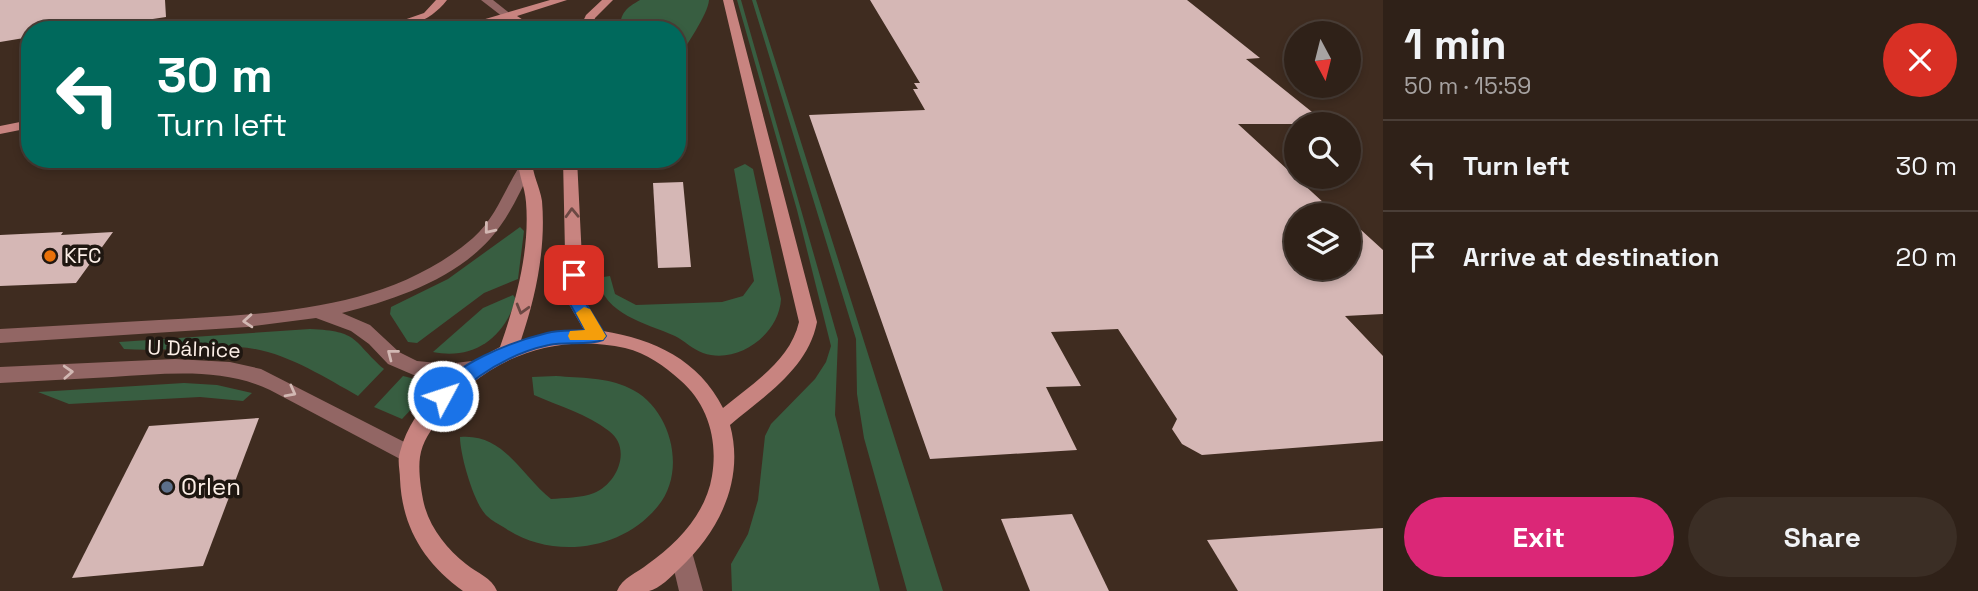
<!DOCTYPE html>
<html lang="en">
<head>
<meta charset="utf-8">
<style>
  body { margin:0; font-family:"Space Grotesk",sans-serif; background:#3b2e25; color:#f1f3f6; height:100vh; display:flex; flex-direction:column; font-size:26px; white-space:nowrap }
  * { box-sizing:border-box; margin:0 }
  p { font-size:23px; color:#a7a3a2 }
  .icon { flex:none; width:38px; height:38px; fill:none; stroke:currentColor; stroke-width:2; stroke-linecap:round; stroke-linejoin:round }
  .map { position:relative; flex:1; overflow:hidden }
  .side { display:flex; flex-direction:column; background:#2f2118; width:595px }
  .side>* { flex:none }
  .banner { position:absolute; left:21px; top:21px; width:665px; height:147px; border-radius:28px; box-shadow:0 4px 10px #0003,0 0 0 2px #4a3e37; background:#00695c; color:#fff; overflow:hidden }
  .needle { width:46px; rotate:173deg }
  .fabs { position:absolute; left:1284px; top:21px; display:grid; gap:14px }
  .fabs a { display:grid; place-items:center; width:77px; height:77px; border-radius:50%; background:#2f2118; box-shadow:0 4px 10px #0003,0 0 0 2px #4a3e37; font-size:35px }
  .pin { position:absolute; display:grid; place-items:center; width:60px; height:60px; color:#fff; margin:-30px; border-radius:14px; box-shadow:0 4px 10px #0006 }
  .me { position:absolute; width:77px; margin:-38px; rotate:50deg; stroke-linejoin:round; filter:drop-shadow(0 0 5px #0008) }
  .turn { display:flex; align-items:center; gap:24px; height:147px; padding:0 21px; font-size:32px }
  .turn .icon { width:91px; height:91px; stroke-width:2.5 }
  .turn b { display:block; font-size:49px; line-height:60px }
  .round { display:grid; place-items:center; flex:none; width:74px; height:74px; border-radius:37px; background:#3b2e25 }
  .head { display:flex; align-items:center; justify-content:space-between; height:119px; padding:0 21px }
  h1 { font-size:42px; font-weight:600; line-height:52px }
  .action { display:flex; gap:14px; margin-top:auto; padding:14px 21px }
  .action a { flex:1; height:80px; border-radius:42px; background:#db2777; color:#fff; font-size:28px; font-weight:600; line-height:80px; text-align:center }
  .action a+a { background:#3b2e25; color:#f1f3f6 }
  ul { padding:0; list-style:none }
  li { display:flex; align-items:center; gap:21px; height:91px; padding:0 21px; border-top:2px solid #4a3e37 }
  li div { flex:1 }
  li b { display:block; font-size:26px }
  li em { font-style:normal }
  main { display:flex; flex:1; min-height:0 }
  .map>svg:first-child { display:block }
  .green { fill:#385e41 }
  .building { fill:#d5b7b5 }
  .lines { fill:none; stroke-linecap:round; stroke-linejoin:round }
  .street { fill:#926664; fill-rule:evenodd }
  .secondary { fill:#c88480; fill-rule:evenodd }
  .oneway { stroke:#6b4843 }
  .oneway2 { stroke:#d2b8b3 }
  .route { fill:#1a73e8; stroke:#114b97; stroke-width:2 }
  .slow { fill:#f59e0b }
  .food-dot { fill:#e8710a; stroke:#1f1711; stroke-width:2.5 }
  .service-dot { fill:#5c6f8a; stroke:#1f1711; stroke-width:2.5 }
  .labels { text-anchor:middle; stroke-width:7; stroke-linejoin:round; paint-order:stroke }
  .poi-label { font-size:21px; fill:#fcefe7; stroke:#1f1711; text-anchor:start }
  .street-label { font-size:21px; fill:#fcefe7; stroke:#1f1711 }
  .near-poi-label { font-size:24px; fill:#fcefe7; stroke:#1f1711; text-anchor:start }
</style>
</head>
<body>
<main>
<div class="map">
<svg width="1383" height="591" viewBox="0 0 1383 591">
  <rect width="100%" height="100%" fill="#3f2c20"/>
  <!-- green -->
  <g class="green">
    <path d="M640 0H709C708 15 685 46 677 62V30H620C620 13 626 8 640 0Z"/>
    <path d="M737 0H741L838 339 835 415 880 591H732L731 564 748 534 758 500 765 436 771 424 815 379 826 362 831 346 797 210Z"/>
    <path d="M752 0H756L943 591H907L864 438 857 394 856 339Z"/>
    <path d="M745 164 753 169 781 299C779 335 737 365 703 353 692 349 685 341 675 336 644 322 606 316 597 278L610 276 615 294 636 305 722 302 743 296 754 281 734 169Z"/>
    <path d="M520 227 524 231 518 279 484 293 417 343 408 342 390 314 391 307 448 279Z"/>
    <path d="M513 295 516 299C504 338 474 360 433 352L483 308Z"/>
    <path d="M310 329C360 331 352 341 384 369L358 396C322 376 281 349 238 347 200 345 162 352 124 349L119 342Z"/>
    <path d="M403 376 435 384 402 419 374 407Z"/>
    <path d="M556 376C580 378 607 377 629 388 670 406 688 470 658 506 622 551 552 560 505 528 499 524 492 521 487 516 474 504 460 455 460 437 504 433 521 475 551 499 564 498 581 498 594 493 618 483 632 448 609 431 587 414 559 406 534 395L532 377Z"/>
    <path d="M184 383 217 385 252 393 243 401 200 397 69 404 38 392Z"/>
  </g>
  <!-- building -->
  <g class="building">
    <path d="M0 0H165L166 17 80 30H30V37L0 42Z"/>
    <path d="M870 0H1187L1260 58 1246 59 1327 124H1238L1337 215H1297V268H1349V219L1383 250V314L1345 316 1383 356V441L1202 455 1182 444 1172 429 1177 419 1118 329 1051 332 1081 386 1046 387 1077 450 930 459 809 115 925 110 913 89H918L914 83H920Z"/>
    <path d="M683 182 691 267 658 268 653 183Z"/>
    <path d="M63 232 61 235 113 232 76 283 0 286V235Z"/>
    <path d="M259 418 203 566 72 578 149 426Z"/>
    <path d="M1072 514 1109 591H1030L1001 519Z"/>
    <path d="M1383 528V591H1238L1207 540Z"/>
  </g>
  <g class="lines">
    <!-- street -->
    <g class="street">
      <path d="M481 0H493L512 15 503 17Z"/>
      <path d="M524 166 531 170C519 194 508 219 490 239 453 280 394 300 342 313L370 325 399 352 417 361 447 364 480 360 487 362 490 367 487 372 447 379 416 376 388 364 369 344 351 331 316 318 247 327 0 343V329C53 326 106 323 159 320 266 314 387 312 473 238 495 219 504 191 519 167Z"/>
      <path d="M175 359 230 362 261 369 416 448 420 454 416 460 409 463 402 460 270 390C222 367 165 374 112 377 75 379 37 381 0 383V367Z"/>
      <path d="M682 542 690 545 703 591H679L670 553 674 545Z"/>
    </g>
    <!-- secondary -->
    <g class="secondary">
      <path d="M436 0H447C429 23 404 30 375 30L424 13Z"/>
      <path d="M550 0H567L517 16 539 30H525L506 19 467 30H448Z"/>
      <path d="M602 0H613L595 18 591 30H579L586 15Z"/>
      <path d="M723 0H733L817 322C808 369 764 396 730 425 745 480 719 532 679 569 672 576 659 589 649 591 639 591 627 591 617 591 622 578 637 573 648 564 678 543 706 513 712 476 718 440 708 404 680 380 664 366 647 353 625 348 554 332 481 359 439 419 431 430 422 442 420 457 418 470 421 491 424 504 430 528 447 549 466 564 477 573 492 578 497 591H463C424 563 402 527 400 479 400 470 397 461 400 452 413 403 457 369 500 347 516 301 530 251 526 202 525 187 518 174 518 159H532C532 174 540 187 542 201 546 248 536 296 521 340L552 332 584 330 566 299 563 159H577L584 299 603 331C654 339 699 360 723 408 752 384 790 361 799 322Z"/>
      <path d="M30 120V128L0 134V126Z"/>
    </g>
  </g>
  <!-- one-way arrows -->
  <defs><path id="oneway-chevron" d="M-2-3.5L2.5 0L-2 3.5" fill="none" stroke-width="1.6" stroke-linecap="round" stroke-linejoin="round" transform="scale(1.75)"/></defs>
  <g class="oneway">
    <use href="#oneway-chevron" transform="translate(572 213) rotate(-92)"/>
    <use href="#oneway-chevron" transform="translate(522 309) rotate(106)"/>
  </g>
  <g class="oneway2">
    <use href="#oneway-chevron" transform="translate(489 229) rotate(129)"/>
    <use href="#oneway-chevron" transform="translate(248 321) rotate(176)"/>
    <use href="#oneway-chevron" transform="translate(392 354) rotate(-142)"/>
    <use href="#oneway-chevron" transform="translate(68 372) rotate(-3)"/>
    <use href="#oneway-chevron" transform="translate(291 392) rotate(28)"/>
  </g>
  <!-- route -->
  <path class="route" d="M574 270 582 275 583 299 606 336 603 340C586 346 566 341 549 345 511 353 477 375 449 401H437L434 396C451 364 514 341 547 333 559 330 573 331 585 330L567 299 566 275Z"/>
  <!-- slow -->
  <path class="slow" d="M584 307 590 309 606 336 603 340H570L568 336 570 331 585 330 576 313Z"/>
  <!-- markers -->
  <circle class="food-dot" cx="50" cy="256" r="7"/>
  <circle class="service-dot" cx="167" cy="487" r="7"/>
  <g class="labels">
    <!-- poi labels -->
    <g class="poi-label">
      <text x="64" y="263">KFC</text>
    </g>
    <!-- street labels -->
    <g class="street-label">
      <text transform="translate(194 349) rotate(2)" y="7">U Dálnice</text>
    </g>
    <!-- near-poi labels -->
    <g class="near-poi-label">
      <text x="181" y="495">Orlen</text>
    </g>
  </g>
</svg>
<div class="fabs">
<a><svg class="needle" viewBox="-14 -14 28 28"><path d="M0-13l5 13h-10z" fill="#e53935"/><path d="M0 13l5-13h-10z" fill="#a7a3a2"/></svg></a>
<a><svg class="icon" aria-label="search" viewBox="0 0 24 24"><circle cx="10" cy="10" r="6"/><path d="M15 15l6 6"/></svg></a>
<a><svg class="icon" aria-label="layers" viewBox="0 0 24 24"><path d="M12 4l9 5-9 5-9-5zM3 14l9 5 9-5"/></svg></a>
</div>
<div class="pin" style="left:574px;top:275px;background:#d93025"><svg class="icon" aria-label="arrive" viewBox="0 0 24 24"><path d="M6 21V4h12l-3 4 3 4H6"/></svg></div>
<svg class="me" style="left:443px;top:396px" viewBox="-20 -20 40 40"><circle r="17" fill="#1a73e8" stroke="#fff" stroke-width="3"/><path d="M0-11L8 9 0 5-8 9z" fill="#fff"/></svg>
<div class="banner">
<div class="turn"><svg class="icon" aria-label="left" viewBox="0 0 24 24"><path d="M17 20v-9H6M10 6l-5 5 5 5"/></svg><div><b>30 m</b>Turn left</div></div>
</div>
</div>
<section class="side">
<div class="head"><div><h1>1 min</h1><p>50 m · 15:59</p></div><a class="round" style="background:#d93025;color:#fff"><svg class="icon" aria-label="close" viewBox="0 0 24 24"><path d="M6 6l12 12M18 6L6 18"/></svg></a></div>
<ul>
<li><svg class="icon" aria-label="left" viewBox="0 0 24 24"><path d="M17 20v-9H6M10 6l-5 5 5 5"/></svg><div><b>Turn left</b></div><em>30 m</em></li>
<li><svg class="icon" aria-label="arrive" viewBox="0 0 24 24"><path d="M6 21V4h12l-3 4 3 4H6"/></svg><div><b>Arrive at destination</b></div><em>20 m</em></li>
</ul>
<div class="action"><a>Exit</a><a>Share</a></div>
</section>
</main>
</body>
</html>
